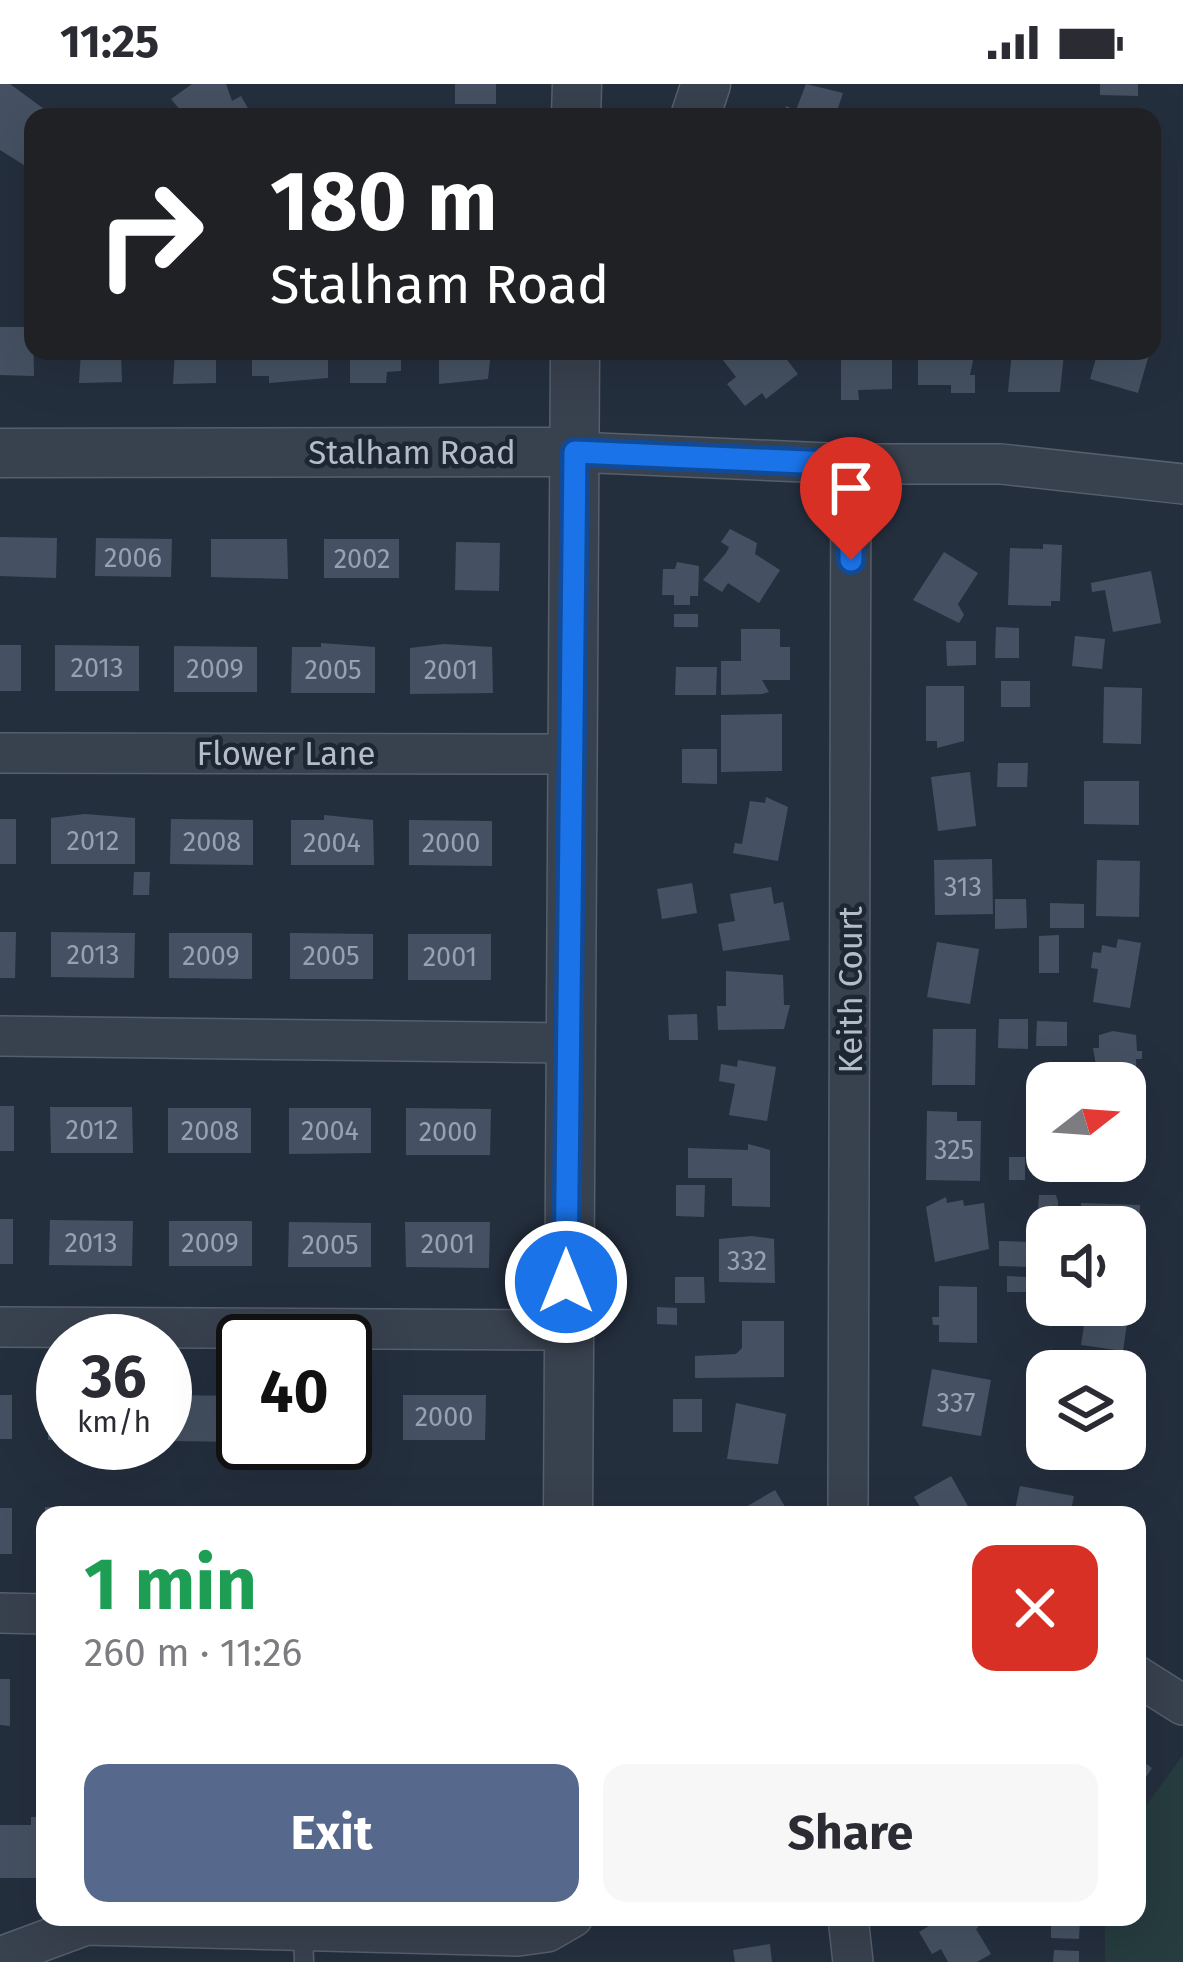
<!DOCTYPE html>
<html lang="en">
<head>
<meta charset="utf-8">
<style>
  body { margin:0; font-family:"Fira Sans",sans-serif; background:#f7f7f7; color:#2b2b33; height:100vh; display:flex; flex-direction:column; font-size:45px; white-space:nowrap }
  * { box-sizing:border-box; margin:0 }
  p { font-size:39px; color:#7c7c81 }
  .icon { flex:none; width:66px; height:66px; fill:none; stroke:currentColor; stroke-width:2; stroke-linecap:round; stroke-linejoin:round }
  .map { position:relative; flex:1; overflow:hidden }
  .side { position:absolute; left:36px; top:1422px; width:1110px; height:420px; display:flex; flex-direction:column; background:#fff; border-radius:24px; box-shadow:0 12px 48px #0002 }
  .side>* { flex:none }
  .top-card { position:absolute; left:24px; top:24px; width:1137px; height:252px; border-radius:24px; box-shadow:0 12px 48px #0002; background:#202124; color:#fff; overflow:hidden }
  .needle { width:78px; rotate:73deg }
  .tools { position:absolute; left:1026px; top:978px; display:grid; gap:24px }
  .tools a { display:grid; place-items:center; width:120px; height:120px; border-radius:24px; background:#fff; box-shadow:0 12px 48px #0002; font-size:60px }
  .speed { position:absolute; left:36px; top:1230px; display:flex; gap:24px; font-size:60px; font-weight:700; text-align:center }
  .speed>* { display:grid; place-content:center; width:156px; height:156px; border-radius:50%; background:#fff; box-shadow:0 12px 48px #0002; line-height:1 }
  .speed small { font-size:30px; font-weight:400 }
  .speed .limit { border:6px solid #111; border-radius:18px; background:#fff; color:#111 }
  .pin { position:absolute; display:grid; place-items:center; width:102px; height:102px; color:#fff; margin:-123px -51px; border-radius:50% 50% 50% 0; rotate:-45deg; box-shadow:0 0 12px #0007 }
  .pin .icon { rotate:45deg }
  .me { position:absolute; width:132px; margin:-66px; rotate:0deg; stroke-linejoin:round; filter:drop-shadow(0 0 9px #0008) }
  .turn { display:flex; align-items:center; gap:42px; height:252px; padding:0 48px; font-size:54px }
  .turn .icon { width:156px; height:156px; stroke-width:2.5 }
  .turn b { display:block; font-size:84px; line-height:102px }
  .round { display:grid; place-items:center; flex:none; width:126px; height:126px; border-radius:24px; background:#f7f7f7 }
  .overview { display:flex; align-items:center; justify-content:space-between; height:204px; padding:0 48px }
  h1 { font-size:72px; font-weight:700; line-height:90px; color:#1e9e55 }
  .cta { display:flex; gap:24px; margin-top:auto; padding:24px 48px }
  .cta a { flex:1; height:138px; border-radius:24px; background:#56698c; color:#fff; font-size:48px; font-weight:700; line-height:138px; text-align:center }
  .cta a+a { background:#f7f7f7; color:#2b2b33 }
  .status { display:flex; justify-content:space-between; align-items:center; height:84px; padding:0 60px; background:#fff; direction:ltr }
  .status svg { height:33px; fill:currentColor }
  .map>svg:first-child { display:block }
  .green { fill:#263c3f }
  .building { fill:#455162 }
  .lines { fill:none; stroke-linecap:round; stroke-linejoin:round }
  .service-casing { stroke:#565f6c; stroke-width:21 }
  .minor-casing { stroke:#565f6c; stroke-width:42 }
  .tertiary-casing { stroke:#565f6c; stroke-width:51 }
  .service { stroke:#38414e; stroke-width:18 }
  .minor { stroke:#38414e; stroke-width:39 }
  .tertiary { stroke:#38414e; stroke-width:48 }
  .route-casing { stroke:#114b97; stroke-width:30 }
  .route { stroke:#1a73e8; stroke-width:21 }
  .labels { text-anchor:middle; stroke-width:9; stroke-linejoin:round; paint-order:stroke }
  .number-label { font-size:27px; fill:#98a1af }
  .street-label { font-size:33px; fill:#b4bcc9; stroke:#1d2633 }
</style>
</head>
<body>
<div class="status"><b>11:25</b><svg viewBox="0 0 49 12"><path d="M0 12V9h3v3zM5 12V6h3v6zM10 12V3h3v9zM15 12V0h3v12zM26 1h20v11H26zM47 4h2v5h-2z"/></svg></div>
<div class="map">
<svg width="1183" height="1878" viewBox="0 0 1183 1878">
  <rect width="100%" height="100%" fill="#242f3e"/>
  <!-- green -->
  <path class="green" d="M1183 1671V1878H1105V1833H1137V1734Z"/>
  <!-- building -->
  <g class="building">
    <path d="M0 0H10L55 33H33V73L27 83 0 66Z"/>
    <path d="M192 0H226L232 17 241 12 253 33H186L171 15Z"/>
    <rect x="455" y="0" width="41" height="20"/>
    <path d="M806 0 843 9 835 33H782L786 22 796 26Z"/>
    <path d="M1100 0H1138V12L1100 11Z"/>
    <path d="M0 243H33L34 292 0 291Z"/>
    <path d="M81 267H121L122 298 79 299Z"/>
    <path d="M175 267H216V299L173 300Z"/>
    <path d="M252 267H328V294L269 299V292H252Z"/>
    <path d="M350 267H401V287L387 288 386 299H350Z"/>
    <path d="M439 267H491L488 295 439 300Z"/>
    <path d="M716 267H764L769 273 780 267 798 290 766 315 762 309 745 322 727 300 736 293Z"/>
    <path d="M841 267H892V305L858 306 859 316H841Z"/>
    <path d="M918 267H975L970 291H975V309H951V301H918Z"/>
    <path d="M1012 267 1064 270 1060 308H1008Z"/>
    <path d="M1098 267H1150L1138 309 1090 295Z"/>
    <path d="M730 445 757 459 755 470 780 486 759 519 728 499 722 508 703 496 726 469 729 463 721 458Z"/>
    <path d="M0 453 57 454 56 494 0 492Z"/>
    <path d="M96 454 172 455 171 493 95 492Z"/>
    <path d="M211 455H287L288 495 211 493Z"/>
    <rect x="324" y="455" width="75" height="39"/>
    <path d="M456 458 500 459 499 507 455 506Z"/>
    <path d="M1043 460 1062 461 1060 517H1051V522L1008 521 1010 464 1043 465Z"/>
    <path d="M944 468 978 489 958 520 964 531 959 539 913 516Z"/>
    <path d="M677 478 699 482 698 512H690V521H674V511H662L663 485H675Z"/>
    <path d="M1151 487 1161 539 1113 548 1105 506 1092 508 1091 499Z"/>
    <rect x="674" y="530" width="24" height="13"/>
    <path d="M996 543 1019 544V574H995Z"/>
    <path d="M741 545H780V563H790V596H762L769 608 762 610 721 611V577H741Z"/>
    <path d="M1075 552 1105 555 1102 585 1072 582Z"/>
    <path d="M946 557H976V581L947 582Z"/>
    <path d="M321 559 375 563V609H291L292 563H321Z"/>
    <path d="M444 560 492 563 493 609 410 610V564Z"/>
    <rect x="0" y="561" width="21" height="46"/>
    <path d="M55 561 139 562V607H55Z"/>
    <path d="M174 562 257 563V608H174Z"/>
    <path d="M676 583H717L716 611H675Z"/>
    <rect x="1001" y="597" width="29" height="26"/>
    <path d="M926 602H964V657L937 664V657H926Z"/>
    <path d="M1104 603 1142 604 1141 660 1103 659Z"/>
    <path d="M782 630V687L721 688V631Z"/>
    <path d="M682 665H717V700L682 699Z"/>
    <path d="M998 679H1028L1027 703H997Z"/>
    <path d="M970 688 976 742 938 747 931 693Z"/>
    <path d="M1084 697H1139V741L1084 740Z"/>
    <path d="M766 713 788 723 778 777 733 769 735 759 742 760 750 717 765 719Z"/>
    <path d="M85 730 135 734V780H51V734Z"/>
    <path d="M324 731 373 736 374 781H291V736H324Z"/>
    <rect x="0" y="735" width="16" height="45"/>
    <path d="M171 735 253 736V781L170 780Z"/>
    <path d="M409 736 492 737V782L409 781Z"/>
    <path d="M992 775 993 830 935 831 934 776Z"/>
    <path d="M1097 776 1140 777 1139 833 1096 832Z"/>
    <path d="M134 788H150L149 811H133Z"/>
    <path d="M692 799 697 829 662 835 657 805Z"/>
    <path d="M771 803 774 820 783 818 790 856 723 867 718 840 735 837 730 810Z"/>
    <path d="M995 815H1026L1027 844 995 845Z"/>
    <path d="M1050 819 1084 820V844H1050Z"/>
    <path d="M0 848H16L15 894H0Z"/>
    <path d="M51 848 135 849 134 894 51 893Z"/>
    <path d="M169 849H252V895L169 894Z"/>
    <path d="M290 849 373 850V895H290Z"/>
    <rect x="408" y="850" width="83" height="46"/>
    <path d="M1059 851V889H1039V852Z"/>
    <path d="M1118 855 1141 859 1130 924 1093 918 1098 885 1091 884 1093 868 1101 869 1102 861 1116 864Z"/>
    <path d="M937 858 979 865 970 920 927 913Z"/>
    <path d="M726 887 783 891 784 921H790L784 945 718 946 717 922H726Z"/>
    <path d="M697 930 698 956H669L668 931Z"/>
    <path d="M999 935H1028V965L998 964Z"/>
    <path d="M1037 937 1067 938V962H1036Z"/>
    <path d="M933 945H976L975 1001H932Z"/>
    <path d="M1113 947 1136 951 1137 967H1142V975H1136L1137 1007H1125V999H1099L1093 964H1099V951Z"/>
    <path d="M738 976 776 983 767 1037 729 1031 735 1000 719 997 721 980 737 983Z"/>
    <rect x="0" y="1022" width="14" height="45"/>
    <path d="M50 1023H132L133 1069H51Z"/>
    <rect x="168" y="1024" width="83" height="45"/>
    <path d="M289 1024H371V1069L289 1070Z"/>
    <path d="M406 1024 491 1025 490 1071H406Z"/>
    <path d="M927 1027 957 1028V1037H981L980 1097 926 1096Z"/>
    <path d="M1125 1045 1134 1087 1124 1088 1125 1095 1076 1097 1073 1080 1079 1077H1125Z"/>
    <path d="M748 1060 770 1066V1123L732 1122V1094H688V1064L748 1066Z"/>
    <rect x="1009" y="1073" width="16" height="23"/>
    <path d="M676 1101H705L704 1133 676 1132Z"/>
    <path d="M1039 1111H1056L1058 1118V1143H1047V1150H1036Z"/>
    <path d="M946 1113 947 1119 963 1116 964 1122 984 1119 989 1165 935 1178 926 1123Z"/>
    <path d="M1081 1119 1140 1121 1138 1190H1125V1143H1080Z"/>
    <rect x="0" y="1135" width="13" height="45"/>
    <path d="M50 1136 133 1137 132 1182 49 1181Z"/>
    <rect x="169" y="1137" width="83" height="45"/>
    <path d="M289 1138 371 1139V1183H288Z"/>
    <path d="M405 1138H490L489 1184 406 1183Z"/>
    <path d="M752 1152 774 1155 775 1199 719 1198V1155Z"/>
    <path d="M999 1157 1031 1158V1183L999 1182Z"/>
    <path d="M1007 1192 1028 1193V1208H1007Z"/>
    <path d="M675 1193H704L705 1219H675Z"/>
    <path d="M939 1202 977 1203V1259L939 1258V1241H933L932 1233H939Z"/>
    <path d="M1125 1211 1131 1212 1123 1267 1081 1261 1087 1221H1125Z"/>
    <path d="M657 1223 677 1224V1241L657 1240Z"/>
    <path d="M742 1237H784V1293L695 1294V1272L736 1270 742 1264Z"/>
    <path d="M932 1285 991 1296 981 1352 922 1342Z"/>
    <path d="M1033 1286H1047V1311L1033 1312Z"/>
    <rect x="1125" y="1298" width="8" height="42"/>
    <rect x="0" y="1311" width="12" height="44"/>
    <rect x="48" y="1311" width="15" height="45"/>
    <path d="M168 1311 243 1312V1358L167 1357Z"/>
    <path d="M403 1311H486L485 1356H403Z"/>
    <rect x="345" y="1312" width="25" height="46"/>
    <rect x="673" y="1315" width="29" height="33"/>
    <path d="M736 1319 786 1330 778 1380 727 1375Z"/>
    <path d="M951 1392 973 1431H925L914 1413Z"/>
    <path d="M1020 1402 1074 1412 1070 1431H1014Z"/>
    <path d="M775 1406 790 1431H732Z"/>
    <rect x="45" y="1423" width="83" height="8"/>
    <path d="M165 1423 248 1424V1431H165Z"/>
    <rect x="0" y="1424" width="12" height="46"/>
    <rect x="285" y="1424" width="83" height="7"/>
    <path d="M403 1424 485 1425V1431H403Z"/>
    <path d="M0 1595H10V1642L0 1641Z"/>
    <path d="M1137 1673 1152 1684 1137 1706Z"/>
    <path d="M31 1733H45V1794H0V1741H31Z"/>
    <path d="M944 1833H988L976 1845 991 1870 977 1878H948L941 1865 932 1870 919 1848Z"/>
    <path d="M1051 1836 1080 1837 1079 1855 1051 1854Z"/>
    <path d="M770 1860 772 1878H735L733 1866Z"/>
    <path d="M1054 1866 1079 1867V1878H1053Z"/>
  </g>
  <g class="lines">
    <!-- service casing -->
    <g class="service-casing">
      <path id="service" d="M303 1847 304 1878"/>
    </g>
    <!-- minor casing -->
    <g class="minor-casing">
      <g id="minor">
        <path d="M575 368 851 380H1001L1183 400"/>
        <path d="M0 669 572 670"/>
        <path d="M0 952 568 959"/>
        <path d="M0 1243 566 1246"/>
        <path d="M848 1431 851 380"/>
        <path d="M0 1529 45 1530"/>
        <path d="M1137 1592 1183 1621"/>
        <path d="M848 1833 853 1878"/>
        <path d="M0 1873 86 1841 518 1852 547 1848 573 1833"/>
      </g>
    </g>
    <!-- tertiary casing -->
    <g class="tertiary-casing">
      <g id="tertiary">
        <path d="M576 33 577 0"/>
        <path d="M695 33 706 0"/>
        <path d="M0 369 575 368"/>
        <path d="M568 1431 575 267"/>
      </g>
    </g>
    <!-- service -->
    <use href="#service" class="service"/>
    <!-- minor -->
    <use href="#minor" class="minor"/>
    <!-- tertiary -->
    <use href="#tertiary" class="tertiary"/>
  </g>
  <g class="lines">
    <!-- route casing -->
    <g class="route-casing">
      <path id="route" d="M566 1198 575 368 851 380V476"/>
    </g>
    <!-- route -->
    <use href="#route" class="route"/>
  </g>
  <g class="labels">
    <!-- number labels -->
    <g class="number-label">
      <text x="133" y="483">2006</text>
      <text x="362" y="484">2002</text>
      <text x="97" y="593">2013</text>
      <text x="215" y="594">2009</text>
      <text x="333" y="595">2005</text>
      <text x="451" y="595">2001</text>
      <text x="93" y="766">2012</text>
      <text x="212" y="767">2008</text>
      <text x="332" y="768">2004</text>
      <text x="451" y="768">2000</text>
      <text x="963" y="812">313</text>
      <text x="93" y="880">2013</text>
      <text x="211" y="881">2009</text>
      <text x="331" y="881">2005</text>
      <text x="450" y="882">2001</text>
      <text x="92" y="1055">2012</text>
      <text x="210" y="1056">2008</text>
      <text x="330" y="1056">2004</text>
      <text x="448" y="1057">2000</text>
      <text x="954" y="1075">325</text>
      <text x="91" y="1168">2013</text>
      <text x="210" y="1168">2009</text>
      <text x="448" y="1169">2001</text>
      <text x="330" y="1170">2005</text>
      <text x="747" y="1186">332</text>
      <text x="956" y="1328">337</text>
      <text x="444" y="1342">2000</text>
    </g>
    <!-- street labels -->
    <g class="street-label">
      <text x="412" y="380">Stalham Road</text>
      <text x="286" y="681">Flower Lane</text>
      <text transform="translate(850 906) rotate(-90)" y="12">Keith Court</text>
    </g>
  </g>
</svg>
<div class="tools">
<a><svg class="needle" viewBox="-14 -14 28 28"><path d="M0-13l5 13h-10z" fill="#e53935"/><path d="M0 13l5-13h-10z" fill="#7c7c81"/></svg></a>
<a><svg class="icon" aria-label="sound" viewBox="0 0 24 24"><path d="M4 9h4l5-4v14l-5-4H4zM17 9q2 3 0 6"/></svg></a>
<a><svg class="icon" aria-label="layers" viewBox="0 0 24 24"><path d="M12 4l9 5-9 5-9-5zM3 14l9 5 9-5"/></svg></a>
</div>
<div class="speed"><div>36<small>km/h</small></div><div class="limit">40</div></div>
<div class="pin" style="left:851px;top:476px;background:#d93025"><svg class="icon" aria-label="arrive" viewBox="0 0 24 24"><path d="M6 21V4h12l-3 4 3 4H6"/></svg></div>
<svg class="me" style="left:566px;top:1198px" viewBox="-20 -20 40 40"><circle r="17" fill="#1a73e8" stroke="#fff" stroke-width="3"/><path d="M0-11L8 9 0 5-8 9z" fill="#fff"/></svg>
<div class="top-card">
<div class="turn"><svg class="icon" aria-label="right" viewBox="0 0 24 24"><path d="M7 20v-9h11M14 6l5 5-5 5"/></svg><div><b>180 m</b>Stalham Road</div></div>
</div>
<section class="side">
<div class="overview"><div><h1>1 min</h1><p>260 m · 11:26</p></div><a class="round" style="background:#d93025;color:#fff"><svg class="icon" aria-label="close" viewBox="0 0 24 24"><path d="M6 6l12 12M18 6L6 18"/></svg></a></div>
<div class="cta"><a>Exit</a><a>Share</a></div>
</section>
</div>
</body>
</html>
